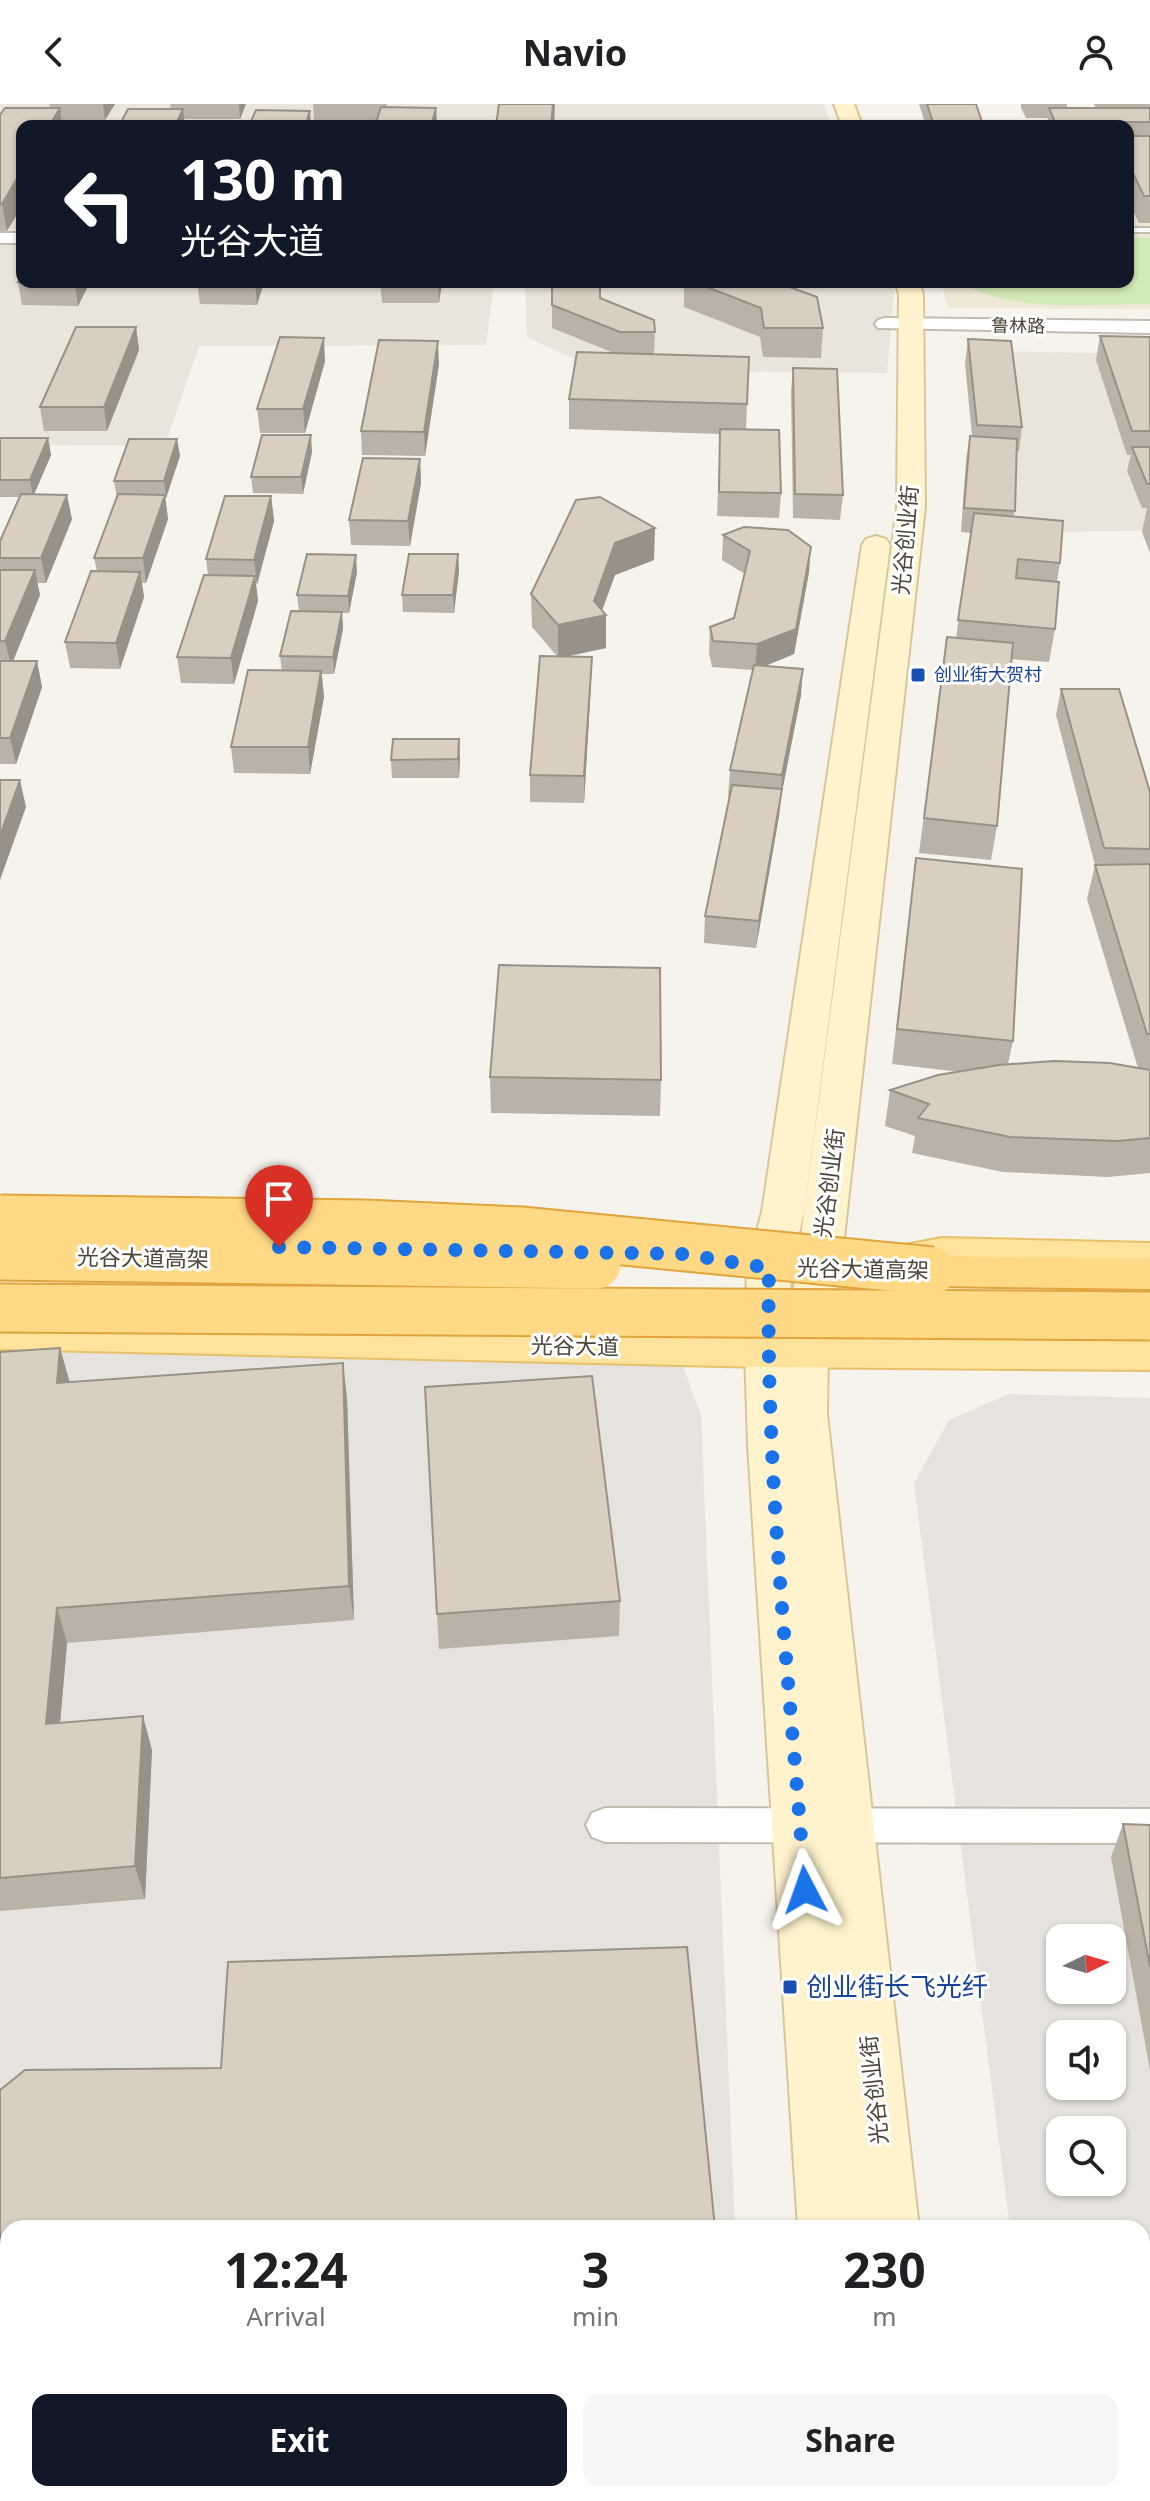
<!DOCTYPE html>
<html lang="en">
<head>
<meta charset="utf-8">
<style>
  body { margin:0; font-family:"Noto Sans","Noto Sans SC",sans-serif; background:#f6f6f6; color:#202124; height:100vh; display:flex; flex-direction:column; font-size:30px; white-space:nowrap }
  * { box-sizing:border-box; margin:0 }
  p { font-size:26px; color:#757577 }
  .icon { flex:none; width:44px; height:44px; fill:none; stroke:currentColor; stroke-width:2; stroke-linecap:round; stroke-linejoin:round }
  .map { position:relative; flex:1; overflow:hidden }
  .details { position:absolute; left:0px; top:2116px; width:1150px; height:282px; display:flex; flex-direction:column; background:#fff; border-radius:24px 24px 0 0; box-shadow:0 2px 6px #0004 }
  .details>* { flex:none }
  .hud { position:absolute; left:16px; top:16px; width:1118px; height:168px; border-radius:16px; box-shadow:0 2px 6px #0004; background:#111827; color:#fff; overflow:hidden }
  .needle { width:52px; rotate:85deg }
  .controls { position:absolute; left:1046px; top:1820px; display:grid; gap:16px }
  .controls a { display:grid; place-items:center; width:80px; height:80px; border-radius:16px; background:#fff; box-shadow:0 2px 6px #0004; font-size:40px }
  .pin { position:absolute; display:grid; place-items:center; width:68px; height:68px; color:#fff; margin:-82px -34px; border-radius:50% 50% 50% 0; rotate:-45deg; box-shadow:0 0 8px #0007 }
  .pin .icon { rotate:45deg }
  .me { position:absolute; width:88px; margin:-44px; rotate:356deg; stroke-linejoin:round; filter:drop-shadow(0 0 6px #0008) }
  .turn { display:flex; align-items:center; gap:28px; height:168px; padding:0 32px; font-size:36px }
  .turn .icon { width:104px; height:104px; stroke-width:2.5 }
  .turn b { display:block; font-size:56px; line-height:68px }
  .eta { display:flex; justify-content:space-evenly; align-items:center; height:136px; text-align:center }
  .eta b { font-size:48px; font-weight:700; line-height:56px }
  .action { display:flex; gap:16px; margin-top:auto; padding:16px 32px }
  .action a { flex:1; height:92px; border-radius:16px; background:#111827; color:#fff; font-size:32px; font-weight:700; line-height:92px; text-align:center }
  .action a+a { background:#f6f6f6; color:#202124 }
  header { display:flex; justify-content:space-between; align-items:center; height:104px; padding:0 32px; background:#fff; font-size:36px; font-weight:700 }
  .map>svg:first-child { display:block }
  .residential { fill:#eae5da }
  .industrial { fill:#e6e2dd; fill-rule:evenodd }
  .education { fill:#efe8d6 }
  .green { fill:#d2eab5 }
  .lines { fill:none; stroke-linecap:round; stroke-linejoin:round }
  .service-casing { stroke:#c2bbae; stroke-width:4 }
  .minor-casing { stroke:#c2bbae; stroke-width:4 }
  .tertiary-casing { stroke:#c2bbae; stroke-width:4 }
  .secondary-casing { stroke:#d6c79b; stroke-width:4 }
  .primary-casing { stroke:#e6c16a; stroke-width:4 }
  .trunk-casing { stroke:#e0a43c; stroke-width:4 }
  .path { stroke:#c4b79f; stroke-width:7; stroke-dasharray:5 5; stroke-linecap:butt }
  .service { fill:#fff; fill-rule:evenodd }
  .minor { fill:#fff; fill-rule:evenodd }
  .tertiary { fill:#fff; fill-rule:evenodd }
  .secondary { fill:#fff3cd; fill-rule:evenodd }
  .primary { fill:#ffe39c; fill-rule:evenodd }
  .trunk { fill:#ffd985; fill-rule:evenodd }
  .trunk-bridge-casing { stroke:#e0a43c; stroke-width:51; stroke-linecap:butt }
  .trunk-bridge { stroke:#ffd985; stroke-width:47 }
  .wall { fill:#bab2a6 }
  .shaded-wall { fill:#979187 }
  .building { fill:#d8cfc1; stroke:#979187; stroke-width:2 }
  .route { stroke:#1a73e8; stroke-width:14; stroke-dasharray:0 25.2 }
  .transit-dot { fill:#1a4fb4; stroke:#fff; stroke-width:3 }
  .labels { text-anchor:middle; stroke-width:6; stroke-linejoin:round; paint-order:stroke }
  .far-street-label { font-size:18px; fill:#4b4439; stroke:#fff }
  .far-transit-label { font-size:18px; fill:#164399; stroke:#fff; text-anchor:start }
  .street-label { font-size:22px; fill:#4b4439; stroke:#fff }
  .near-transit-label { font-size:26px; fill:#164399; stroke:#fff; text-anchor:start }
</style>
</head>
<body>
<header><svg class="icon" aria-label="back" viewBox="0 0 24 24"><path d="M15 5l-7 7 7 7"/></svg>Navio<svg class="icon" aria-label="person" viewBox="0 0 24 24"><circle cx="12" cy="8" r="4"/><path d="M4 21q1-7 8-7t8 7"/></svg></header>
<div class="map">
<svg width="1150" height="2397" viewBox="0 0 1150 2397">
  <rect width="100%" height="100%" fill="#f6f3ec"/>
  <!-- residential -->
  <g class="residential">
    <path d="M0 0H824L832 22H22V178H494L486 241 199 242 165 342 0 341Z"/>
    <path d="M525 178H890L894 188 887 269 597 266 527 233Z"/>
    <path d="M987 247 1150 250V427L1002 428Z"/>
  </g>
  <!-- industrial -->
  <g class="industrial">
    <path d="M0 1227 681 1257 701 1311 735 2124H8V2390H746V2397H0Z"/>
    <path d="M1009 1290 1150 1294V2397H1045L1044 2390H1142V2124H1010L914 1379 949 1316ZM1060 1834H1112V1886H1060ZM1060 1930H1112V1982H1060ZM1060 2026H1112V2078H1060Z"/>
  </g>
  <!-- education -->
  <path class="education" d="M1128 48H1150V205L948 204 941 178H1128Z"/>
  <!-- green -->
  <path class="green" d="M1128 133 1150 134V200C1094 199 1010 210 962 178H1128Z"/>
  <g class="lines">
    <!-- service casing -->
    <g class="service-casing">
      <rect id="service" x="1128" y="124" width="22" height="4"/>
    </g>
    <!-- minor casing -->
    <g class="minor-casing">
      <g id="minor">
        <rect x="0" y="129" width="22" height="10"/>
        <path d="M605 1704 1150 1705V1739L605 1738 592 1733 586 1721 592 1709Z"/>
      </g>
    </g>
    <!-- tertiary casing -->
    <g class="tertiary-casing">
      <path id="tertiary" d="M885 214 1150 217V229L878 224 875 220 878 216Z"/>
    </g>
    <!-- secondary casing -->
    <g class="secondary-casing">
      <g id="secondary">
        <path d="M834 0H854L862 22H842Z"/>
        <path d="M895 178H919L923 190 925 403 840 1170 828 1244 827 1310 919 2124H798L748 1342 745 1246 747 1164 762 1108 862 441 866 435 876 432 886 435 890 441 804 1108 791 1164 790 1206 796 1170 897 403 899 190Z"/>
        <path d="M814 2390H950L951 2397H883L882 2390V2397H814Z"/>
      </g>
    </g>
    <!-- primary casing -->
    <g class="primary-casing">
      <g id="primary">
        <path d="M942 1134 1150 1139V1169L942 1164 888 1173 873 1169 866 1158 873 1147Z"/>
        <path d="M0 1213 767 1229 1150 1232V1266L767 1263 0 1245Z"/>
      </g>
    </g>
    <!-- trunk casing -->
    <g class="trunk-casing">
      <path id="trunk" d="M932 1152 1150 1155V1185L932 1182 917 1178 910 1167 917 1156Z"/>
    </g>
    <!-- path -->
    <path class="path" d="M1142 2287H1150"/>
    <!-- service -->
    <use href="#service" class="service"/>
    <!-- minor -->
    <use href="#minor" class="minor"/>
    <!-- tertiary -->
    <use href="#tertiary" class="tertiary"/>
    <!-- secondary -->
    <use href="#secondary" class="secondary"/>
    <!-- primary -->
    <use href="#primary" class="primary"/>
    <!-- trunk -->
    <use href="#trunk" class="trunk"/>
    <!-- trunk-bridge casing -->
    <g class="trunk-bridge-casing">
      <g id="trunk-bridge">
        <path d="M0 1115 365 1120 521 1127 932 1167"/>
        <path d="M0 1152 597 1161"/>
        <path d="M0 1204 1150 1212"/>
      </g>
    </g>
    <!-- trunk-bridge -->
    <use href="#trunk-bridge" class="trunk-bridge"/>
  </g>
  <!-- wall -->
  <g class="wall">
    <path d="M49 0H115L105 16H61L22 22V102L7 127H0V11L50 4Z"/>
    <path d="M170 0H246L240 15H184L171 5Z"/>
    <path d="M313 0H387L386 3 436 4 437 22H375L377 16H314Z"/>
    <path d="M919 0H976L982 18V22H926Z"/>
    <path d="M1021 0H1067V4H1096L1094 0H1150V119H1139L1128 96V22H1047L1048 14H1026L1021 4Z"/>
    <path d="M18 178H90L78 202 22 201Z"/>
    <path d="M197 178H264L257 201 200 200Z"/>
    <path d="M380 178H442L439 199H382Z"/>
    <path d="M684 178H776L823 224 821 254 763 253 760 233 684 203Z"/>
    <path d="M600 194 655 228 654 250 749 253 746 325 781 389 779 414 717 412 720 330 569 325V295L614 249 552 224V201Z"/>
    <path d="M136 223 139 246 107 327H44L40 303Z"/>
    <path d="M1100 232 1150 233V449L1142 428 1147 404H1142L1127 367 1131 351H1127L1096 256Z"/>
    <path d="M968 235 1022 323 1019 347H1017L1014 412 1060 459 1057 477 1055 525 1049 558 1011 555 997 722 991 756 919 749 947 533 956 534 971 429 961 428 966 356 970 332H972L965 259Z"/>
    <path d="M325 257 305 329H260L257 305Z"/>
    <path d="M439 260 425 352 362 351 361 327Z"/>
    <path d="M793 264 843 391 840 416 793 414 791 287Z"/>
    <path d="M0 334H48L51 351 34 390 72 415 46 479H37L40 491 13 557H37L42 583 16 660H0V437L20 393H0Z"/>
    <path d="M312 348 303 390 253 389 251 373Z"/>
    <path d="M180 352 166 394H165L168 415 146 479H142L144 493 120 565 70 564 65 538 97 467 94 454 117 394 114 377Z"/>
    <path d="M420 355 421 379 410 442 351 441 349 416Z"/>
    <path d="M271 392 274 417 256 481 258 497 234 580 181 579 177 553 208 471 206 455Z"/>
    <path d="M723 431 809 468 794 550 765 562 801 591 781 693 779 712 756 844 704 839 705 812 729 693H728L730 666 753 566 712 563 709 549 710 523 734 514 745 470 722 456Z"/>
    <path d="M458 450 459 467 454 509 403 508 402 491Z"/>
    <path d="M654 456 615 471 602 506 606 544 566 553 591 579 584 699 530 698V671L557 552 532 523 531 490Z"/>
    <path d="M357 468 349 509H342L343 525 334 570H322L324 593 310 670 234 669 231 643 282 567 280 552 299 507 297 491Z"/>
    <path d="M1061 585 1150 688V965H1145L1150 966V1069L1108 1073 1003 1068 912 1049 915 1032 885 1022 890 986 960 968 892 960 916 754 1013 937 1008 960 1138 964 1087 795 1095 761 1056 611Z"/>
    <path d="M460 653 459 674H392L391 656Z"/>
    <path d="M490 973 661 976 660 1012 491 1009Z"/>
    <path d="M60 1244 69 1278 347 1294 354 1516 67 1539 60 1619 152 1646 145 1795 0 1807V1248Z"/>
    <path d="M620 1497 619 1532 439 1545 437 1510Z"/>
    <path d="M1123 1720 1150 1721V1966L1111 1753Z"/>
  </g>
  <!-- shaded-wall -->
  <g class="shaded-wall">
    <path d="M103 0H115L105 16Z"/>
    <path d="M239 0H246L240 15Z"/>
    <path d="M553 0H555L554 22H551Z"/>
    <path d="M60 4 62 22H49Z"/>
    <path d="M436 4 437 22H431Z"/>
    <path d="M183 5 185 22H175Z"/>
    <path d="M310 7 311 22H305Z"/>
    <path d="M22 66V102L7 127 2 100Z"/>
    <path d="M75 178H90L78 202 75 179Z"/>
    <path d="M255 178H264L257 201Z"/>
    <path d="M438 178H442L439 199Z"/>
    <path d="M136 223 139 246 107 327 104 303Z"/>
    <path d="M324 234 325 257 305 329 303 305Z"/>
    <path d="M438 237 439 260 425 352 424 328Z"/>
    <path d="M311 331 312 348 303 390 301 373Z"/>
    <path d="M48 334 51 351 33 393 30 376Z"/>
    <path d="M177 335 180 352 166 394 164 377Z"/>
    <path d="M420 355 421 379 410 442 408 417Z"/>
    <path d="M67 391 72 415 46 479 41 454Z"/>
    <path d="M165 391 168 415 146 479 143 454Z"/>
    <path d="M271 392 274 417 257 481 254 456Z"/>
    <path d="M655 424 654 456 615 471 600 512 606 511V544L558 554V521L594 497 615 439Z"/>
    <path d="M811 443 809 468 794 550 755 566 757 540Z"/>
    <path d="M458 450 459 467 454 509 453 491Z"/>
    <path d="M356 451 357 468 349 509 348 492Z"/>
    <path d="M35 466 40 491 11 562 5 537Z"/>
    <path d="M140 468 144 493 120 565 116 539Z"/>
    <path d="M255 472 258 497 234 580 231 554Z"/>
    <path d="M342 508 343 525 334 570 333 553Z"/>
    <path d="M592 553 591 579 584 699V672Z"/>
    <path d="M37 557 42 583 16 660 10 634Z"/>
    <path d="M803 565 801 591 781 693 779 712 756 844 759 817 781 691 782 671Z"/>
    <path d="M321 567 324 593 310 670 308 643Z"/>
    <path d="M459 635 460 653 459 674 458 655Z"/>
    <path d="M20 676 26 703 0 776V732Z"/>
    <path d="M60 1244 70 1279H57Z"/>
    <path d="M343 1259 347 1294 354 1516 349 1482Z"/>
    <path d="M57 1504 67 1539 57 1654 46 1620Z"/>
    <path d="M143 1612 152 1646 145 1795 135 1762Z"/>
  </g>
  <!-- building -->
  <g class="building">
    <path d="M499 0H553L551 22H496Z"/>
    <path d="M927 0H976L982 18H933Z"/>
    <path d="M381 3 436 4 431 22H375Z"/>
    <path d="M5 4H60L49 22H22V66L2 100H0V11Z"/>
    <path d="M1049 4H1150V18H1055Z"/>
    <path d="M128 5H183L175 22H119Z"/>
    <path d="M256 6 310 7 305 22H249Z"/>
    <path d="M1128 32H1150V92H1144L1128 59Z"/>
    <path d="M22 172V178H75V179L18 178Z"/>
    <path d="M552 178H600V194L654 216 655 228H620L552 201Z"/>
    <path d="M694 178H776L817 193 823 224H764L761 204Z"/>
    <path d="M76 223H136L104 303H40Z"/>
    <path d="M1100 232 1150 233V327H1132Z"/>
    <path d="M280 233 324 234 303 305H257Z"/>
    <path d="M968 235 1011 237 1022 323 977 321Z"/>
    <path d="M379 236 438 237 424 328 361 327Z"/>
    <path d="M577 248 749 253 747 300 569 295Z"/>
    <path d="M793 264 837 265 843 391 795 390Z"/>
    <path d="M720 325 779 326 781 389 719 388Z"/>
    <path d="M262 331H311L301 373H251Z"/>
    <path d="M970 332 1017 335 1015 407 964 404Z"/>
    <path d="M0 334H48L30 376H0Z"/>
    <path d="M129 335H177L164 377H114Z"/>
    <path d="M1132 343H1150V380H1147Z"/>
    <path d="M363 354 420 355 408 417 349 416Z"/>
    <path d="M21 390 67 391 41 454H0V437Z"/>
    <path d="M118 390 165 391 143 454H94Z"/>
    <path d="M225 392H271L254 456 206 455Z"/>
    <path d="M600 393 655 424 615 439 594 497 606 511 558 521 531 490 576 396Z"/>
    <path d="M974 409 1063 417 1060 459 1018 455 1016 474 1059 478 1055 525 958 516Z"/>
    <path d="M744 423 788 426 811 443 796 525 757 540 713 537 710 523 734 514 750 447 723 431Z"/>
    <path d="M307 450 356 451 348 492 297 491Z"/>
    <path d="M409 450H458L453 491H402Z"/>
    <path d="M0 466H35L5 537H0Z"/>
    <path d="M91 467 140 468 116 539 65 538Z"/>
    <path d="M204 471 255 472 231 554 177 553Z"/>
    <path d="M291 507 342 508 333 553 280 552Z"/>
    <path d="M947 533 1013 539 997 722 924 714Z"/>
    <path d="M540 552 592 553 584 672 530 671Z"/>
    <path d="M0 557H37L10 634H0Z"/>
    <path d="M754 561 803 565 782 671 730 666Z"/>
    <path d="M248 566 321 567 308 643H231Z"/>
    <path d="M1061 585H1119L1150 688V745L1104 744Z"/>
    <path d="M393 635H459L458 655 391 656Z"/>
    <path d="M0 676H20L0 732Z"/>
    <path d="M732 681 782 685 759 817 705 812Z"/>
    <path d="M916 754 1022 765 1013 937 897 925Z"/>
    <path d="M1150 760V930H1147L1095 761Z"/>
    <path d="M499 861 660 864 661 976 490 973Z"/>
    <path d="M1054 957 1110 959 1150 966V1034L1117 1037 1010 1033 918 1014 929 1000 890 986 938 971 999 961Z"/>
    <path d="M60 1244 57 1279 343 1259 349 1482 57 1504 46 1620 143 1612 135 1762 0 1774V1248Z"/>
    <path d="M592 1272 620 1497 437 1510 425 1283Z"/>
    <path d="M1123 1720 1150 1721V1863Z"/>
    <path d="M687 1843 715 2124H8V2390H741L742 2397H0V1986L25 1966 221 1964 228 1858Z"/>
  </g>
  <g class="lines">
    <!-- route -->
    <path class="route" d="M279 1143 683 1150 769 1164C765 1372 790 1580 805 1786"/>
  </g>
  <!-- markers -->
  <g class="transit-dot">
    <rect x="910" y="563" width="16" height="16" rx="4"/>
    <rect x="782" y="1875" width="16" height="16" rx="4"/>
  </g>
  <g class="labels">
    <!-- far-street labels -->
    <g class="far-street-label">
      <text transform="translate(1018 222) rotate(1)" y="6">鲁林路</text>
    </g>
    <!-- far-transit labels -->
    <g class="far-transit-label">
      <text x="934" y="577">创业街大贺村</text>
    </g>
    <!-- street labels -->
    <g class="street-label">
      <text transform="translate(905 436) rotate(-85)" y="8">光谷创业街</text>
      <text transform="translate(829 1079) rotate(-83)" y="8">光谷创业街</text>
      <text transform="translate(143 1154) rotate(1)" y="8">光谷大道高架</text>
      <text transform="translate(863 1165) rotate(1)" y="8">光谷大道高架</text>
      <text transform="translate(575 1242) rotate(1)" y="8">光谷大道</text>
      <text transform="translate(874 1986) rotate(-96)" y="8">光谷创业街</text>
    </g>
    <!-- near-transit labels -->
    <g class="near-transit-label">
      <text x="806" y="1892">创业街长飞光纤</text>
    </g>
  </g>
</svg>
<div class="controls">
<a><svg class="needle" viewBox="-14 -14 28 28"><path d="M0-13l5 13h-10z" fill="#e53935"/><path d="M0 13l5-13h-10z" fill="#757577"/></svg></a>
<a><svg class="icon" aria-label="sound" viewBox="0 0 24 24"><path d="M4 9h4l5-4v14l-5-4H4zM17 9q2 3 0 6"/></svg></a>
<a><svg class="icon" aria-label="search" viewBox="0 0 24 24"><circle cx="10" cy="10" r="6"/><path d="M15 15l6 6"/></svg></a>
</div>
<div class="pin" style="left:279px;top:1143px;background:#d93025"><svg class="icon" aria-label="arrive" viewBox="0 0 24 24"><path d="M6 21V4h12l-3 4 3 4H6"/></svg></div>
<svg class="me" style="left:805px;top:1786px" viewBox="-20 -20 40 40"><path d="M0-17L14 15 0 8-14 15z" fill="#1a73e8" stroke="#fff" stroke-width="4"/></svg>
<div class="hud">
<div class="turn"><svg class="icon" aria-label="left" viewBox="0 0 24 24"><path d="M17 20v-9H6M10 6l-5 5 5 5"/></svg><div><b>130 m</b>光谷大道</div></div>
</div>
<section class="details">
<div class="eta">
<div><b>12:24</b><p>Arrival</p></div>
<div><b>3</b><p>min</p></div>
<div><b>230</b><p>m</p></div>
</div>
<div class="action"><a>Exit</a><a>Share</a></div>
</section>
</div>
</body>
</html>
